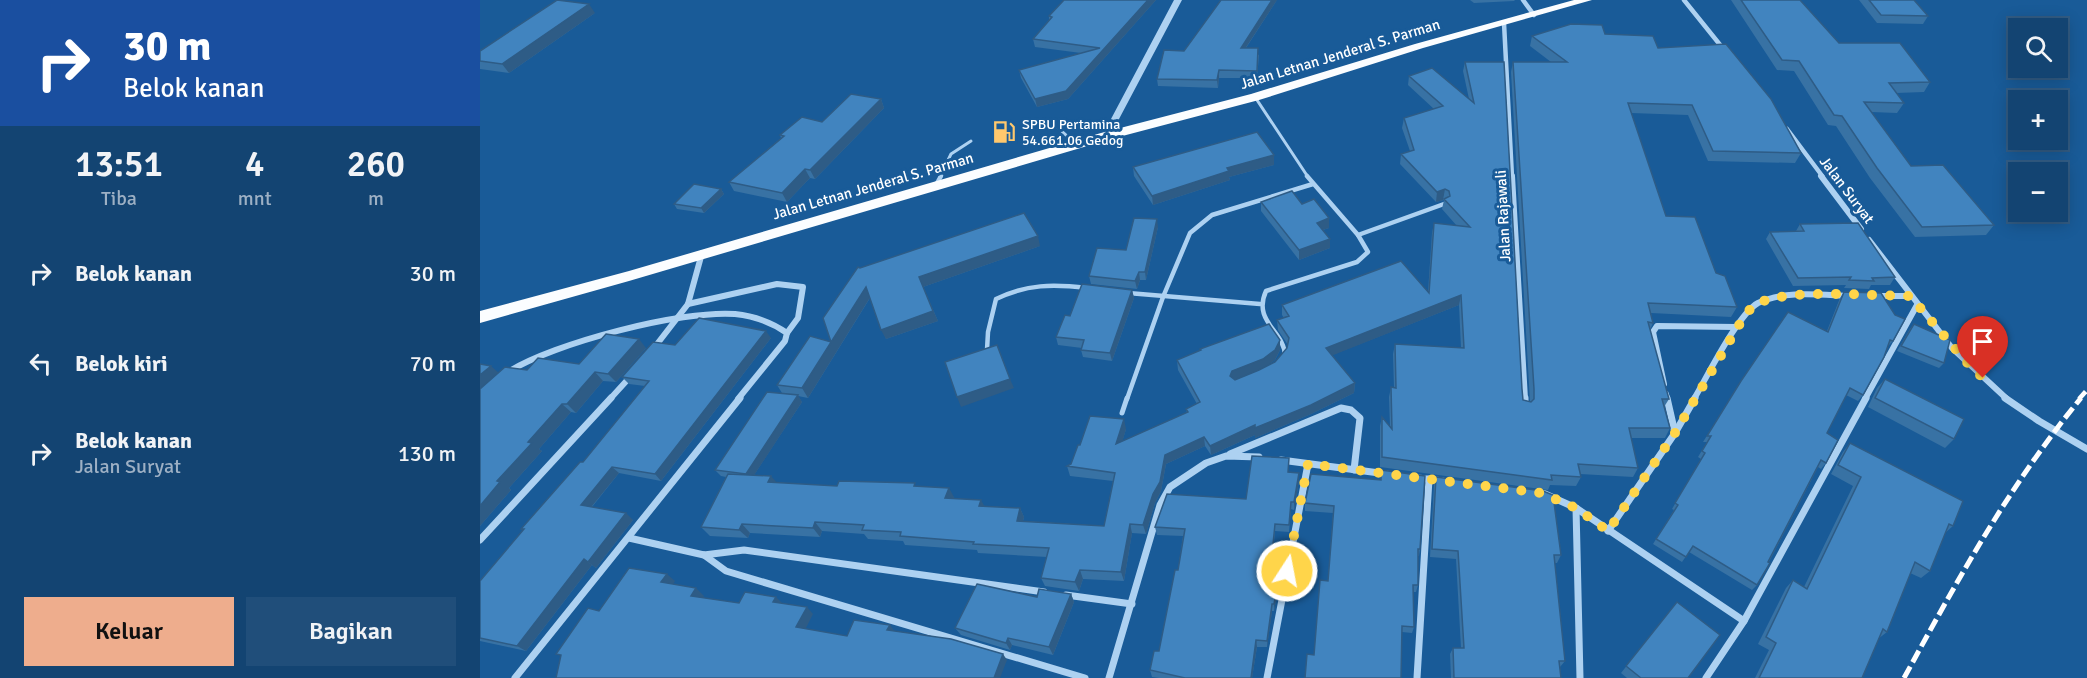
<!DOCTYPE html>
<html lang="id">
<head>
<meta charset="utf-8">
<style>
  body { margin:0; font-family:Signika,sans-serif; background:#204e7a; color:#f1f3f6; height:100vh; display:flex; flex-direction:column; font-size:22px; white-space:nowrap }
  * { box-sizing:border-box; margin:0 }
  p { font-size:20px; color:#9db0c4 }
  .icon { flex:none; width:33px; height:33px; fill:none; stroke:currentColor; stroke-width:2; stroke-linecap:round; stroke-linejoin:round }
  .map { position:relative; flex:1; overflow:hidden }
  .panel { display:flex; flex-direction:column; background:#134472; width:480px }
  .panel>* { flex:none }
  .guide { background:#1a4fa0; color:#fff; overflow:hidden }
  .fabs { position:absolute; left:1528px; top:18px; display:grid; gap:12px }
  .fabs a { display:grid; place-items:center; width:60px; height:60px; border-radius:0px; background:#134472; box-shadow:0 3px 15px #0003,0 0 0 2px #325c84; font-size:30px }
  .pin { position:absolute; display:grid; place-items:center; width:51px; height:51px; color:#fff; margin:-62px -26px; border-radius:50% 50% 50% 0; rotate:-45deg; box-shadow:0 0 6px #0007 }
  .pin .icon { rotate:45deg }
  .me { position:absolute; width:66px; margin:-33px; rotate:11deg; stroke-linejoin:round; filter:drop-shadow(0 0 4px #0008) }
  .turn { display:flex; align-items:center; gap:21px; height:126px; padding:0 24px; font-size:27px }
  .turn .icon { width:78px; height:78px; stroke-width:2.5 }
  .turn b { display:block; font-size:42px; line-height:51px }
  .eta { display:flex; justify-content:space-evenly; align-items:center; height:102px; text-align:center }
  .eta b { font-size:36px; font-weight:600; line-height:42px }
  .button { display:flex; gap:12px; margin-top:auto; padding:12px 24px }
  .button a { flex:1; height:69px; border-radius:0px; background:#eead8d; color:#111; font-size:24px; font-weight:600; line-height:69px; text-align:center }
  .button a+a { background:#204e7a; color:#f1f3f6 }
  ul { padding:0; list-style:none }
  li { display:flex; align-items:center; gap:18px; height:90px; padding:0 24px }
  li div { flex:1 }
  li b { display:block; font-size:22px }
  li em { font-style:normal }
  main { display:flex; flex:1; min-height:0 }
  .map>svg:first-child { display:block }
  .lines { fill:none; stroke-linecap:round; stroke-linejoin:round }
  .service-far2 { stroke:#add1f1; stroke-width:3 }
  .service-far1 { stroke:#add1f1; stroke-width:4.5 }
  .service { stroke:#add1f1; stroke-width:5 }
  .minor-far2 { stroke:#add1f1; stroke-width:4.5 }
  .minor-far1 { stroke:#add1f1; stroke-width:6 }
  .minor { stroke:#add1f1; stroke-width:7 }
  .tertiary { fill:#add1f1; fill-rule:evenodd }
  .trunk { fill:#fbfdff; fill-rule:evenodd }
  .rail-far1 { stroke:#fff; stroke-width:4.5; stroke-dasharray:10 4.5; stroke-linecap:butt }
  .rail { stroke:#fff; stroke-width:5; stroke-dasharray:13 5; stroke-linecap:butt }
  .wall { fill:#3872a4 }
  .shaded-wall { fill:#2e5c86 }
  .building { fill:#4184bf; stroke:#2e5c86; stroke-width:1.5 }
  .route { stroke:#ffd54a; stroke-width:10; stroke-dasharray:0 18 }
  .labels { text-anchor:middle; stroke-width:6; stroke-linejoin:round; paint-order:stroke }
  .far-poi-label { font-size:14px; fill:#fff; stroke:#195b98; text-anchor:start }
  .street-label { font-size:15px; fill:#fff; stroke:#195b98 }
</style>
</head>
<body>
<main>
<section class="panel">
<div class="guide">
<div class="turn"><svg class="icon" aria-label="right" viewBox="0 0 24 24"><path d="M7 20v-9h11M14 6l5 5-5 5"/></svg><div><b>30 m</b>Belok kanan</div></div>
</div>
<div class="eta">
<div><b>13:51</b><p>Tiba</p></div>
<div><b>4</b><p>mnt</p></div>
<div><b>260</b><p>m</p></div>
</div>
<ul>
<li><svg class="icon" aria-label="right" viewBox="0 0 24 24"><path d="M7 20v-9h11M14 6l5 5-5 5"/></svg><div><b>Belok kanan</b></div><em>30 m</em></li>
<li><svg class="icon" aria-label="left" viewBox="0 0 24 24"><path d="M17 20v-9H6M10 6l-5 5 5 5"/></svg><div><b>Belok kiri</b></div><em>70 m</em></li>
<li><svg class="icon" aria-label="right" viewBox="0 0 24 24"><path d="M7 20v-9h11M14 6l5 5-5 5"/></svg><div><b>Belok kanan</b><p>Jalan Suryat</p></div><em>130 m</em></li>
</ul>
<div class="button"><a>Keluar</a><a>Bagikan</a></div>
</section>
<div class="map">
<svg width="1607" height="678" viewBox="0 0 1607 678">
  <rect width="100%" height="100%" fill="#195b98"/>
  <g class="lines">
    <!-- service-far2 -->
    <g class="service-far2">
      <path d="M775 97 828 177"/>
      <path d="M555 123 576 126 596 144"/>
      <path d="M460 177 471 154 491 141"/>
    </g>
    <!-- service-far1 -->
    <g class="service-far1">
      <path d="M456 185 461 176"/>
      <path d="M878 235 964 204"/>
      <path d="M648 293 780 304"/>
      <path d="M507 350 508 332 516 299C547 284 573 284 607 288"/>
      <path d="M805 356C805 331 772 322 786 291L877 262 888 252 878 235 827 176"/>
      <path d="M647 399 683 297 710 233 732 215 833 184"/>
    </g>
    <!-- service -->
    <path class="service" d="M642 413 647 398"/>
    <!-- minor-far2 -->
    <g class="minor-far2">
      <path d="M1043 0 1054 15"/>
      <path d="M1204 0 1245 51"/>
      <path d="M1024 23 1032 177"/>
      <path d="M1307 129 1343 177"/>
    </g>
    <!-- minor-far1 -->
    <g class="minor-far1">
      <path d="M1032 176 1045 399"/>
      <path d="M1341 176 1381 229"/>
      <path d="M1389 240 1472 348 1527 399"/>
      <path d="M1395 296H1430"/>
      <path d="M208 304 297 284 323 287 318 318 307 333"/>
      <path d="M174 348 208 304 222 253"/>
      <path d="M28 372C74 343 201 310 255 314 274 316 291 322 307 333L305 341 258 399"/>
      <path d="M1184 384 1173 332 1177 326 1256 327"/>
      <path d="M1186 394 1187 399"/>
      <path d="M130 399 150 377"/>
      <path d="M1214 399C1227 377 1258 314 1278 303 1305 290 1341 295 1370 296"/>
      <path d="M1385 399 1437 305"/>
    </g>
    <!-- minor -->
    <g class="minor">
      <path d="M1045 398V406"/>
      <path d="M1187 398 1195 433"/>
      <path d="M1525 398 1559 421 1607 449"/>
      <path d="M750 454 861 408 871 410 880 418 874 470"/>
      <path d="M801 460 907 474"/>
      <path d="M938 478 963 481"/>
      <path d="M1065 494 1096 508 1264 621"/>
      <path d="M1096 508 1100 678"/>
      <path d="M1128 531 1195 433 1215 398"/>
      <path d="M149 538 224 555 264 550 564 592"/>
      <path d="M0 540 131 398"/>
      <path d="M224 555 246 571 605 678"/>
      <path d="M586 595 652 604"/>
      <path d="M35 678 260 398"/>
      <path d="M629 678 680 505 690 487 726 463 746 456 779 457"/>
      <path d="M787 678 828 464"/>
      <path d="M937 678 949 479"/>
      <path d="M1226 678 1264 621 1386 398"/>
    </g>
    <!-- tertiary -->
    <path class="tertiary" d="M694 0H702L630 136 629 138H623L622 136Z"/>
    <!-- trunk -->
    <path class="trunk" d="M1094 0H1112L943 48 779 100 631 139 149 281 0 323V311L149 271 621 133 771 94 935 44Z"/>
    <!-- rail-far1 -->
    <path class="rail-far1" d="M1599 399 1607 390"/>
    <!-- rail -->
    <path class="rail" d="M1424 678C1477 581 1530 484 1601 398"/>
  </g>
  <!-- wall -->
  <g class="wall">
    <path d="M584 0H676L588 99 557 107 541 78 539 70 601 53 555 47 553 39 569 20V16Z"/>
    <path d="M797 0 766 48 779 55 777 78H739L738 88 678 86 677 79Z"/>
    <path d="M990 0H1035L1034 1 994 3Z"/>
    <path d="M1251 0H1320L1359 43 1450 82 1444 92 1416 93 1424 103 1417 113 1391 112 1431 166 1514 225 1506 235 1435 237 1390 178 1356 126 1348 125 1314 71 1297 70Z"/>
    <path d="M1379 0H1434L1448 16 1443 24 1397 23Z"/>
    <path d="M115 13 29 73 0 69V51Z"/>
    <path d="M1125 34 1178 48 1321 153 1315 163 1228 161 1208 115 1151 113 1186 216 1236 273 1257 307 1251 317 1171 313 1173 323 1170 330 1189 399 1184 407 1190 428 1185 438H1151L1158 468 1153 477 1100 474 1101 477 1096 486 1070 485 1068 490 900 467V426L902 417 910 427 909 397 911 387 914 388 913 354 915 344 981 348 979 305 852 355 875 383 874 393 831 414 775 438V435L731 455 725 446 686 464 681 491 675 503 666 534 652 533 644 581 603 579 599 591 565 586 561 578 567 557 498 553 497 550 425 545 423 541 388 539 384 534 342 531 340 537 270 533 268 538 230 536 221 527 246 477 241 476 235 470 302 393 297 385 351 342 380 268 560 246 443 287 458 321 406 339 390 298 328 398 318 396 322 402 274 475 297 483 357 486H437L474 497 473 498 505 506 540 508 544 517 543 521 624 526 633 481 590 476 587 466 591 464 600 445 646 429 642 442 707 413 706 409 717 404 698 370 697 360 720 351V349L800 340V350L795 360 785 367 795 362 807 348 808 345 798 330 797 320 804 318 802 315V305L948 292 952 233 954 223 977 226 962 209 964 200 956 202 920 164 921 154 930 151 922 128 924 118 954 109 928 85 929 76 989 99 983 71 985 62H1024L1042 389 1043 400 1050 402 1031 72 1033 62H1071L1050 46 1052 36Z"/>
    <path d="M401 99 404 108 335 179 330 178 307 202 254 191 249 182 301 138 300 135 342 122Z"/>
    <path d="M794 165 749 177 750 180 673 205 654 176 653 167Z"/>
    <path d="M241 189 244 194 224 213 197 209 194 204Z"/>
    <path d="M781 202 822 204 849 228 843 230 850 248 819 260 781 211Z"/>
    <path d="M1320 224 1415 277 1410 285H1391L1389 289 1364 288 1366 285 1313 286 1286 239 1290 232 1316 231Z"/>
    <path d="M678 227 666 280H660L657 289 611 284 609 276Z"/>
    <path d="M652 290 654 298 632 361 603 357 601 350 602 348 578 345 576 337 590 316Z"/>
    <path d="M1364 292 1413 341 1407 347 1383 395 1378 401 1366 395 1347 433 1346 463 1341 469 1338 467 1277 585 1272 590 1209 552 1202 562 1173 544 1194 510 1192 509 1221 459 1218 457 1227 442H1223L1257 387 1347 331 1360 298Z"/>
    <path d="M1434 324 1464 363 1459 368 1417 351 1430 329Z"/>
    <path d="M291 338 181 481 139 473 112 507 153 520 116 568 112 565 46 651 0 641V581L43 530 41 529 103 462 165 386 149 384 142 377 195 345Z"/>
    <path d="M166 348 136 382 123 381 96 413 91 412 59 449 62 451 29 488 31 490 0 526V364L19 373 99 364Z"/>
    <path d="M1405 379 1474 439 1465 448 1388 407 1397 388Z"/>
    <path d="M1370 443 1473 526 1465 533 1450 571 1441 578 1430 573 1407 632 1398 639 1382 678H1275L1289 650 1278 644 1306 588 1313 580 1324 587 1373 486 1351 474 1363 452Z"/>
    <path d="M901 470 940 549 939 556H938V585L936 592H933L934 627 932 633 922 632 834 655 848 581 853 513 825 511V503L900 480Z"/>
    <path d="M808 472 819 481 814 510 811 509 809 532 795 531 792 565 800 566 798 589 794 611H792L787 647H777L772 678H679L672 677 670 670 679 651 698 570 703 536 677 535 675 527 766 499Z"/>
    <path d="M956 477 1081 555 1077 563H1074L1085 661 1080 667 1081 678H971L970 654 973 648H981L976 559 950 557 954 485Z"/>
    <path d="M591 594 594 602 573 655 532 645 530 650 481 635 475 628 557 597Z"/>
    <path d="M1197 602 1208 678H1147L1141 673Z"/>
  </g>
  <!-- shaded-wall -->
  <g class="shaded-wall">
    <path d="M668 0H676L588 99 557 107 555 99 586 91Z"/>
    <path d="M792 0H797L761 55V48Z"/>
    <path d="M109 4 115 13 29 73 22 64Z"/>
    <path d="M739 70V78L738 88 737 80Z"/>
    <path d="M401 99 404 108 335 179 330 170Z"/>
    <path d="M794 155V165L749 177 750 180 673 205 672 196 747 168Z"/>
    <path d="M325 169 330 178 307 202 302 193Z"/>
    <path d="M241 189 244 194 224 213 221 208Z"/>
    <path d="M965 189 963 200 956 202 957 192Z"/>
    <path d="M849 218V228L836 232 837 223Z"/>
    <path d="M677 219 678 227 666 280 665 272Z"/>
    <path d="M558 236 560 246 443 287 458 321 406 339 401 330 439 277Z"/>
    <path d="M850 239V248L819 260V250Z"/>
    <path d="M659 272 660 280 657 289 655 281Z"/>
    <path d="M386 287 391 296 328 398 322 388Z"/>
    <path d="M652 290 654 298 632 361 630 353Z"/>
    <path d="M981 295 979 305 846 358V348Z"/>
    <path d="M286 331 291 338 181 481 175 474Z"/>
    <path d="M159 339 166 348 136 382 128 374Z"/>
    <path d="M800 340V350L795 360 783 369 753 381 750 376 752 371Z"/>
    <path d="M11 366 20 374 0 393V375Z"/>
    <path d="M115 372 123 381 96 413 87 404Z"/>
    <path d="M530 379 534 388 481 407 477 397Z"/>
    <path d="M875 383 874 393 831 414 775 438V435L731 455 730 446 775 425Z"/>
    <path d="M318 395 322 402 271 480 266 474Z"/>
    <path d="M82 404 91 412 59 449 62 451 29 488 31 490 0 526V506L17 481 48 442Z"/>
    <path d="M644 419 646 429 639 454 636 444Z"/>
    <path d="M724 437 725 446 686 464 681 491 675 503 666 534 663 525 685 455Z"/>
    <path d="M132 467 139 473 108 511 101 505Z"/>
    <path d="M819 473V481L814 510V502Z"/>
    <path d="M291 476 299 485 288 482Z"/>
    <path d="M469 488 474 497 470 507 465 498Z"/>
    <path d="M501 500 506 509 499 506Z"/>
    <path d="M540 508 544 517 541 530 537 521Z"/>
    <path d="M146 513 153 520 116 568 108 562Z"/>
    <path d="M335 522 342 531 340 537 333 528Z"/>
    <path d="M262 524 270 533 268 538 259 530Z"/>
    <path d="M650 524 652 533 644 581 641 572Z"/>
    <path d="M104 559 112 565 46 651 37 646Z"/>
    <path d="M800 566 798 589 794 611V604Z"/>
    <path d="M600 570 603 579 599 591 595 582Z"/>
    <path d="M187 574 195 581 190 590 181 582Z"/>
    <path d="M216 588 224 596 220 603 211 596Z"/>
    <path d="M591 594 594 602 573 655 569 647Z"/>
    <path d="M296 597 303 604 293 602Z"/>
    <path d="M792 604V611L787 647V641Z"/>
    <path d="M327 607 333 614 323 634 316 627Z"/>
    <path d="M410 625 415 632 407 630Z"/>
    <path d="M528 638 532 645 530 650 526 643Z"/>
    <path d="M776 640 777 647 772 678H771Z"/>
    <path d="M523 654 527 660 520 678H514Z"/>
  </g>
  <!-- building -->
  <g class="building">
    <path d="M77 0 109 4 22 64 0 61V51Z"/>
    <path d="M584 0H668L586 91 555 99 539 70 620 48 553 39 572 17 569 16Z"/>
    <path d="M741 0H792L761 48H778L777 71 739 70 737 80 677 79 684 50 704 51Z"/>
    <path d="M1261 0H1320L1359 43H1420L1450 82 1409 83 1424 103 1384 102 1431 166 1463 165 1514 225 1442 227 1397 168 1362 116 1354 115 1319 61 1302 60Z"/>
    <path d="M1389 0H1434L1448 16 1401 15Z"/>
    <path d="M1091 24 1122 25 1125 34 1173 36 1178 48 1246 44 1291 99 1321 153 1233 151 1212 105 1148 103 1186 216 1215 217 1236 273 1245 276 1257 307 1168 303 1173 323 1168 322 1189 399H1182L1190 428H1149L1158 468 1098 464 1101 477 1071 475 1072 480 902 457V417L912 429 911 387 916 388 915 344 984 348 981 295 846 348 875 383 831 405 775 428V425L730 446 724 437 685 455 680 482 673 494 663 525 650 524 641 572 600 570 595 582 561 578 569 548 493 544 494 542 420 536 421 532 382 530 384 525 335 522 333 528 262 524 259 530 221 527 248 474 291 476 288 482 357 486 359 481 435 483 434 486 469 488 465 498 501 500 499 506 540 508 537 521 624 526 635 473 587 466 591 464 598 445H600L610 416 644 419 636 444 708 412 706 409 720 402 697 360 721 350 720 349 789 324 800 340 795 350 783 359 752 371 750 376 755 380 779 370 795 362 807 348 809 338 797 320 809 316 802 305 921 261 949 293 954 223 990 227 964 199 970 196 969 191 965 189 957 192 921 154 934 150 924 118 963 106 929 76 952 68 994 103 985 62H1024L1042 389 1043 400 1051 402 1054 399V389L1033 62H1087L1052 36Z"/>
    <path d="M371 94 401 99 330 170 325 169 302 193 249 182 304 136 300 135 322 117 342 122Z"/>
    <path d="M777 132 794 155 747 168 749 171 672 196 653 167Z"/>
    <path d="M214 184 241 189 221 208 194 204Z"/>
    <path d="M812 191 822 204 834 199 849 218 837 223 850 239 819 250 781 202Z"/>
    <path d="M544 213 558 236 439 277 453 311 401 330 386 287 322 388 297 385 330 336 351 342 343 318 378 267 380 268Z"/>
    <path d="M654 218 677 219 665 272H659L655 281 609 276 617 248 646 250Z"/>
    <path d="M1378 223 1415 277 1392 278 1394 281 1369 280 1371 277 1318 278 1290 232 1324 231 1320 224Z"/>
    <path d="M602 284 652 290 630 353 601 350 604 340 576 337 585 315 590 316Z"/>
    <path d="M1364 292 1401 293 1415 315 1425 319 1413 341 1410 340 1404 357 1383 395 1370 388 1347 433 1358 440 1346 463 1341 460 1288 562 1290 563 1277 585 1213 546 1206 557 1176 539 1198 505 1195 503 1225 453 1222 451 1231 436H1227L1261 381 1308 312 1348 332Z"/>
    <path d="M219 318 286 331 175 474 132 467 101 505 146 513 108 562 104 559 37 646 0 638V581L44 529H41L100 462H103L169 381 142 377 173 342 195 345Z"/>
    <path d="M1434 324 1470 340 1464 363 1421 346Z"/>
    <path d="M126 334 159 339 128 374 115 372 87 404H82L48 442 52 443 17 481 20 482 0 506V389L25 367 47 370 58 358 99 364Z"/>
    <path d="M517 345 530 379 477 397 465 362Z"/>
    <path d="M0 364 11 366 0 375Z"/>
    <path d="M1405 379 1484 419 1474 439 1395 398Z"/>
    <path d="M287 392 318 395 266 474 235 470Z"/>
    <path d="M1370 443 1483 501 1473 526 1469 524 1450 571 1435 562 1407 632 1403 629 1382 678H1279L1296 643 1286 637 1313 580 1327 589 1381 477 1358 465Z"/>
    <path d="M772 456 809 458 808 472 819 473 814 502H811L809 525 795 524 791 565 800 566 798 582 794 604H792L787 641 776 640 771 678H705L670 670 674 651H679L695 570H698L705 529 675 527 687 494 766 499Z"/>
    <path d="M901 470 945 476 940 549H938V585H933L934 627 922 626 921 678H825L827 654 834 655 840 580 848 581 854 506 825 503 831 474 901 480Z"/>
    <path d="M956 477 1063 491 1073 495 1081 555H1074L1085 661H1079L1081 678H974L973 648H984L978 551 952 549Z"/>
    <path d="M149 568 187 574 181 582 216 588 211 596 259 603 265 592 296 597 293 602 327 607 316 627 367 636 374 620 410 625 407 630 471 639 523 654 514 678H76L81 655 76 654 108 608 119 611Z"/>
    <path d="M497 584 557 597 559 589 591 594 569 647 528 638 526 643 475 628Z"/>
    <path d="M1197 602 1240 635 1208 678H1161L1146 666Z"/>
  </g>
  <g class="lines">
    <!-- route -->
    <path class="route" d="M807 571 828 464 1061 493 1096 508 1128 531 1195 433 1265 315C1269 311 1273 305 1278 303 1314 288 1389 296 1430 296L1490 366 1503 378"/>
  </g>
  <!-- icons -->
  <defs>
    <g id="fuel-bare" transform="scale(1.8)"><path d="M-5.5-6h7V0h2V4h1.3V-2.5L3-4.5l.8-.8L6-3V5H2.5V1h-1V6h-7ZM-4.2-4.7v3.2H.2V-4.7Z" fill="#ffc86d" stroke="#195b98" stroke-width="2.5" paint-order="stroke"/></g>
  </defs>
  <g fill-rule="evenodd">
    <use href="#fuel-bare" x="524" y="132"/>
  </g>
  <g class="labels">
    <!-- far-poi labels -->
    <g class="far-poi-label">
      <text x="542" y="129">SPBU Pertamina<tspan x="542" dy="16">54.661.06 Gedog</tspan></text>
    </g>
    <!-- street labels -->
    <g class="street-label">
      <text transform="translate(860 54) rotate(-17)" y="5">Jalan Letnan Jenderal S. Parman</text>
      <text transform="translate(393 186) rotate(-16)" y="5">Jalan Letnan Jenderal S. Parman</text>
      <text transform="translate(1367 190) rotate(53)" y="5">Jalan Suryat</text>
      <text transform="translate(1023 216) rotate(-93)" y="5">Jalan Rajawali</text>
    </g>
  </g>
</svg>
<div class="fabs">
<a><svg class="icon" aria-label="search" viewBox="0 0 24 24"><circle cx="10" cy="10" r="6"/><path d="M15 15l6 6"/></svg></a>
<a>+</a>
<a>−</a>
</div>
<div class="pin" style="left:1503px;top:378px;background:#d93025"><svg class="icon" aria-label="arrive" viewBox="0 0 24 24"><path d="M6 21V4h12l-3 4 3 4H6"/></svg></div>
<svg class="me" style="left:807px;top:571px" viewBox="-20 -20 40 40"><circle r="17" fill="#ffd54a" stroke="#fff" stroke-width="3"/><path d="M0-11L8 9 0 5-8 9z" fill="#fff"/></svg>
</div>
</main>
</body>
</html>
